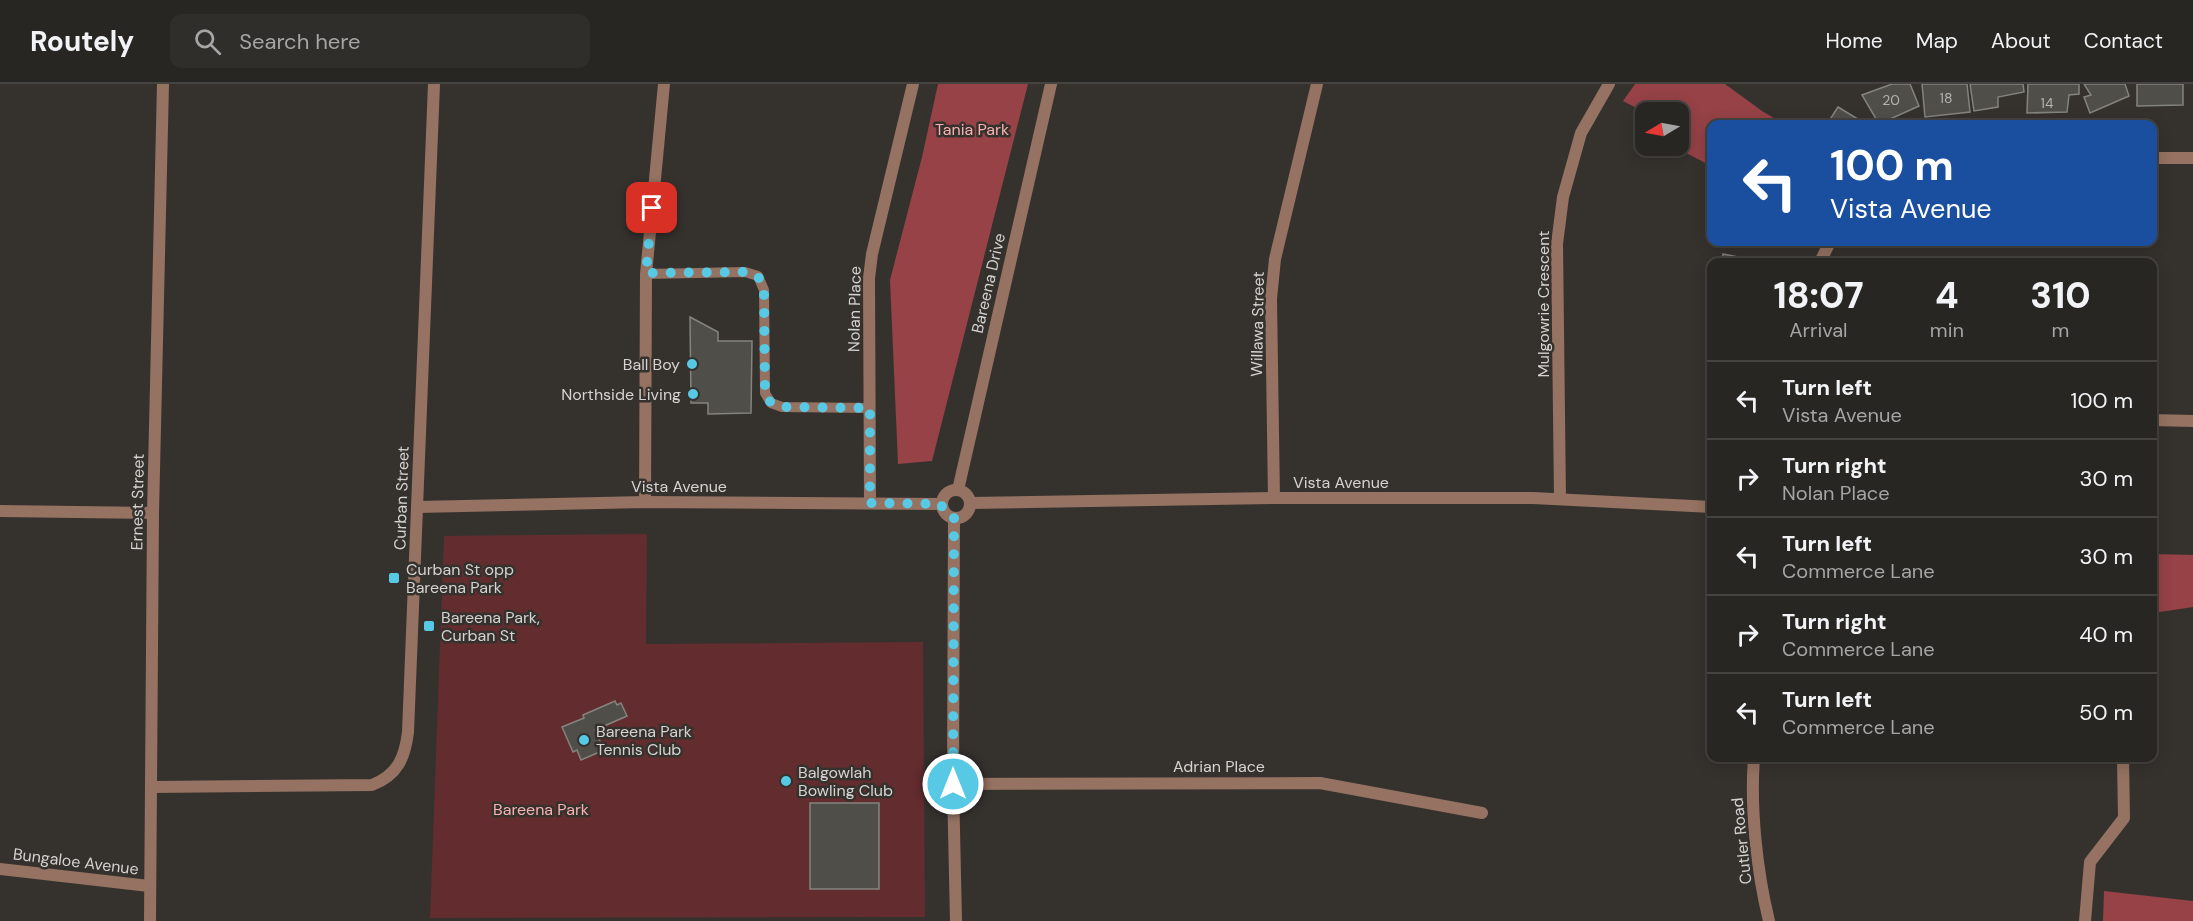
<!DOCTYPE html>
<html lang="en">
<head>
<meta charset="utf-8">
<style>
  body { margin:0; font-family:"DM Sans",sans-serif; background:#302e2a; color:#f1f3f6; height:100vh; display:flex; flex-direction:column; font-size:22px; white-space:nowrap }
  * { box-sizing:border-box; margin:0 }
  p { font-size:20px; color:#a5a5a5 }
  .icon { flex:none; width:33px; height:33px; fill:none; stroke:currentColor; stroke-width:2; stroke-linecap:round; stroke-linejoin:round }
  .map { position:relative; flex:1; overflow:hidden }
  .side { position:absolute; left:1707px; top:174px; width:450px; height:504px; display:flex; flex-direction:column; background:#282622; border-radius:12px; box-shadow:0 3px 15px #0003,0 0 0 2px #444340 }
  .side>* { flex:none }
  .guide { position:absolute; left:1707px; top:36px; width:450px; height:126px; border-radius:12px; box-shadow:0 3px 15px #0003,0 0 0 2px #444340; background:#1a4fa0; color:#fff; overflow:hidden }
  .needle { width:39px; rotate:260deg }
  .fabs { position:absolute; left:1635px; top:18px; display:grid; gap:12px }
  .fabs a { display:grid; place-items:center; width:54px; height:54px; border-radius:12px; background:#282622; box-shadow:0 3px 15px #0003,0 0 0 2px #444340; font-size:30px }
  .pin { position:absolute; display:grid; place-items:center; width:51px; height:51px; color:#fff; margin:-26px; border-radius:12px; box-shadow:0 3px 9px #0006 }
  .me { position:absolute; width:66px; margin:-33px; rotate:0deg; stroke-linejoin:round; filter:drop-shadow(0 0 4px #0008) }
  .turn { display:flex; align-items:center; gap:21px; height:126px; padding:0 24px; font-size:27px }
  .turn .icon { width:78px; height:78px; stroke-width:2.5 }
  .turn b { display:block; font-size:42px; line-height:51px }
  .eta { display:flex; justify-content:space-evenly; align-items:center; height:102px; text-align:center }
  .eta b { font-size:36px; font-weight:800; line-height:42px }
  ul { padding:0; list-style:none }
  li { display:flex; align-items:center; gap:18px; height:78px; padding:0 24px; border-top:2px solid #444340 }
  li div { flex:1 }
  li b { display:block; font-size:22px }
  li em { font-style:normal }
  header { display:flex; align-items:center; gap:36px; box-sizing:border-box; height:84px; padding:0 30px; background:#282622; border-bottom:2px solid #444340 }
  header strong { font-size:28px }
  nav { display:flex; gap:33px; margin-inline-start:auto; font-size:21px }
  .search { width:420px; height:54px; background:#302e2a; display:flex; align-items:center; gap:15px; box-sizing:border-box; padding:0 21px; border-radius:12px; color:#a5a5a5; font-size:22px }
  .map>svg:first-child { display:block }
  .green { fill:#632c2f }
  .forest { fill:#964247 }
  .building { fill:#4f4e49; stroke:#84847e; stroke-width:1.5 }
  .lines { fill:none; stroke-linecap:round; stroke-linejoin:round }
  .service { stroke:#957261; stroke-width:10 }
  .minor { stroke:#957261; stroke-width:12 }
  .tertiary { stroke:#957261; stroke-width:12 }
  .route { stroke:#58c9e4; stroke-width:10; stroke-dasharray:0 18 }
  .poi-dot { fill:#58c9e4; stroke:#35322e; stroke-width:2 }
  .labels { text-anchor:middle; stroke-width:5; stroke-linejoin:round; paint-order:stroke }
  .number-label { font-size:14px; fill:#b4b2af }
  .park-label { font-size:16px; fill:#fab1b2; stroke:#35322e }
  .street-label { font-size:16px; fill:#d5d3d1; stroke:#35322e }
  .poi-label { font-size:16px; fill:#d5d3d1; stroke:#35322e; text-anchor:start }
</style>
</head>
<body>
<header>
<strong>Routely</strong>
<div class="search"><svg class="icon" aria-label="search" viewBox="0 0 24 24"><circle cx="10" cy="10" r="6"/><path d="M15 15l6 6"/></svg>Search here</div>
<nav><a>Home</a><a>Map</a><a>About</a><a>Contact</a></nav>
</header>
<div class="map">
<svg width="2193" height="837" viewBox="0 0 2193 837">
  <rect width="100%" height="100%" fill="#35322e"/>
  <!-- green -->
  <path class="green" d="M647 450 646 560 923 558 925 833 430 834 444 452Z"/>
  <!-- forest -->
  <g class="forest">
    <path d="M938 0H1028L932 377 898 380 890 196 922 73Z"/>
    <path d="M1635 0H1725L1762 27 1784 40H1712L1711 82 1673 62H1678V28L1646 29 1623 17Z"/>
    <path d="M2153 470 2193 471V523L2153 529Z"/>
    <path d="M2104 807 2193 817V837H2103Z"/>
  </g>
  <!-- building -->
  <g class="building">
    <path d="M1892 0H1910L1919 22 1879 40 1862 11Z"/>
    <path d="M1922 0H1967L1970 28 1925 33Z"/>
    <path d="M1970 0H2023L2024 8 1998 13V23L1974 27Z"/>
    <path d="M2028 0H2079V10L2069 11 2067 28 2027 29Z"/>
    <path d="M2084 0H2125L2129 12 2090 29 2084 13 2091 11Z"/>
    <path d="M2137 0H2183V21L2137 22Z"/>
    <path d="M1838 23 1866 40H1827Z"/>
    <path d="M1723 170 1764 178H1722Z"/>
    <path d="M690 233 718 248V257H752L751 329 708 330V319H691Z"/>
    <path d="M615 617 617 621 621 619 627 632 595 646 604 666 581 676 577 666 573 668 562 643 584 634 583 631Z"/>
    <rect x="810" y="719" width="69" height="86"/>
  </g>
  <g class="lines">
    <!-- service -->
    <path class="service" d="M646 190 745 188 758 192 764 206 765 309 771 319 782 323 870 324"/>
    <!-- minor -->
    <g class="minor">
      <path d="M2152 336 2193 337"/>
      <path d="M1274 414 1271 215 1275 175 1317 0"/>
      <path d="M1560 415 1557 160 1563 113 1581 49 1609 0"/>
      <path d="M645 418 646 190 664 0"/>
      <path d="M870 419 869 194 872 170 913 0"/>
      <path d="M970 419 1274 414H1533L1712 423"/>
      <path d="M417 423 645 418 941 420"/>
      <path d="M0 427 153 429"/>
      <path d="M953 700 1320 699 1482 729"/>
      <path d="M151 703 372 701C398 691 405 673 408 648L434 0"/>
      <path d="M0 785 149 802"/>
      <path d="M150 837 153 429 163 0"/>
      <path d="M2085 837 2090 778 2124 734 2123 674"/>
    </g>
    <!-- tertiary -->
    <g class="tertiary">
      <path d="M2152 74H2193"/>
      <path d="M1820 178 1830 158"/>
      <circle cx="956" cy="420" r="14"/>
      <path d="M958 406 1051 0"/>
      <path d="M954 434 953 700 956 837"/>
      <path d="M1754 674C1750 724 1757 788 1769 837"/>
    </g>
  </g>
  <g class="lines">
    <!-- route -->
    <path class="route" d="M652 124 646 189 745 188 758 192 764 206 765 309 771 319 782 323 870 324V419L941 420 944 428 954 434 953 700"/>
  </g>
  <!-- markers -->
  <g class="poi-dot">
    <circle cx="692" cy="280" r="6"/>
    <circle cx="693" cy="310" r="6"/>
    <rect x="388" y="488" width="12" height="12" rx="3"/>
    <rect x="423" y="536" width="12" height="12" rx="3"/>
    <circle cx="584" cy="656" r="6"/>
    <circle cx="786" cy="697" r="6"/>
  </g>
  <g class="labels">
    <!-- number labels -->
    <g class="number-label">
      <text x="1946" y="19">18</text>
      <text x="1891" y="21">20</text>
      <text x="2047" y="24">14</text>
    </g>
    <!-- park labels -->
    <g class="park-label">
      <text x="972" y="51">Tania Park</text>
      <text x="541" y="731">Bareena Park</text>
    </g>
    <!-- street labels -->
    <g class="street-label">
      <text transform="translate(988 199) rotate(-77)" y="6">Bareena Drive</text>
      <text transform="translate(1543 220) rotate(-90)" y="6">Mulgowrie Crescent</text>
      <text transform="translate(854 225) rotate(-89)" y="6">Nolan Place</text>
      <text transform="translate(1257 240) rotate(-89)" y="6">Willawa Street</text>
      <text x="1341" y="404">Vista Avenue</text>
      <text x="679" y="408">Vista Avenue</text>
      <text transform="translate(401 414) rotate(-88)" y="6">Curban Street</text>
      <text transform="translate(137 418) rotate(-89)" y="6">Ernest Street</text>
      <text x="1219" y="688">Adrian Place</text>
      <text transform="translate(1741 757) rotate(-96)" y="6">Cutler Road</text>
      <text transform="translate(76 777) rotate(7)" y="6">Bungaloe Avenue</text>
    </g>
    <!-- poi labels -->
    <g class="poi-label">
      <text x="680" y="286" text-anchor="end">Ball Boy</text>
      <text x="681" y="316" text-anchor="end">Northside Living</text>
      <text x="406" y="491">Curban St opp<tspan x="406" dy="18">Bareena Park</tspan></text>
      <text x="441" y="539">Bareena Park,<tspan x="441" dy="18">Curban St</tspan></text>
      <text x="596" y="653">Bareena Park<tspan x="596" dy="18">Tennis Club</tspan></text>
      <text x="798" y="694">Balgowlah<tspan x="798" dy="18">Bowling Club</tspan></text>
    </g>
  </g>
</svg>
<div class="fabs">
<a><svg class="needle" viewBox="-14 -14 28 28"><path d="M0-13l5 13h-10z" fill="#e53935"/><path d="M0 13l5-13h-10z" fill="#a5a5a5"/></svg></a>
</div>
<div class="pin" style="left:652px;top:124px;background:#d93025"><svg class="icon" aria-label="arrive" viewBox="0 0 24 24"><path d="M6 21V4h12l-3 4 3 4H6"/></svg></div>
<svg class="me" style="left:953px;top:700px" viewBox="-20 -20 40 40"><circle r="17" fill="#58c9e4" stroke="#fff" stroke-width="3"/><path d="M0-11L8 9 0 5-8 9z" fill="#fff"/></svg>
<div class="guide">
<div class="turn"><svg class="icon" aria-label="left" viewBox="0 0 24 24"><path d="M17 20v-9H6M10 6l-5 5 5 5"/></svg><div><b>100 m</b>Vista Avenue</div></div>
</div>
<section class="side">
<div class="eta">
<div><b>18:07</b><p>Arrival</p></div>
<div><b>4</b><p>min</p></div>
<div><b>310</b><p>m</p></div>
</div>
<ul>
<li><svg class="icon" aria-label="left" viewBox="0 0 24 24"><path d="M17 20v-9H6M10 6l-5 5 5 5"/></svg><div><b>Turn left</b><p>Vista Avenue</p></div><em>100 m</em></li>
<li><svg class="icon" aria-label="right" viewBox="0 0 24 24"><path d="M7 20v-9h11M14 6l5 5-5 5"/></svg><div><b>Turn right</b><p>Nolan Place</p></div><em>30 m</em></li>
<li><svg class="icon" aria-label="left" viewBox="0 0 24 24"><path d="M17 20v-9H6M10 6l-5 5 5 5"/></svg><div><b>Turn left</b><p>Commerce Lane</p></div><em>30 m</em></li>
<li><svg class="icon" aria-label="right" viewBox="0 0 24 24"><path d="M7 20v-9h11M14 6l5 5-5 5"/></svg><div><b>Turn right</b><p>Commerce Lane</p></div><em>40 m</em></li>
<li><svg class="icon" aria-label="left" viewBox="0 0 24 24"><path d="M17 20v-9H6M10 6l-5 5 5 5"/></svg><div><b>Turn left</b><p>Commerce Lane</p></div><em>50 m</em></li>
</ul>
</section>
</div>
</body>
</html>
